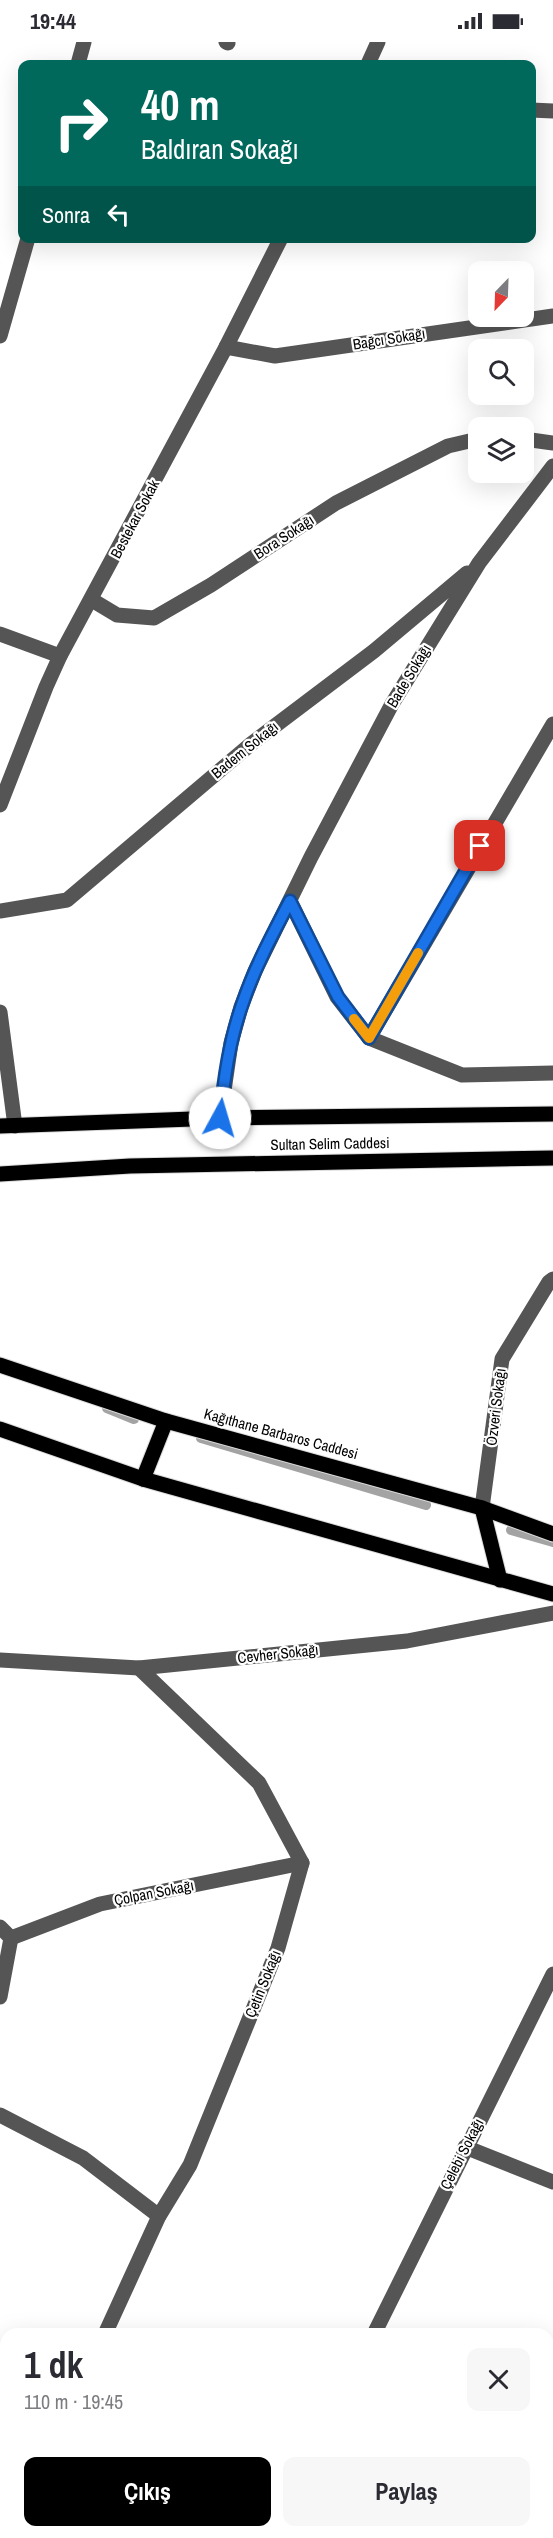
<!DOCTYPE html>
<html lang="tr">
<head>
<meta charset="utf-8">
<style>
  body { margin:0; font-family:"Archivo Narrow",sans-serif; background:#f7f7f7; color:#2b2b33; height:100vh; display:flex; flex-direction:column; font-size:22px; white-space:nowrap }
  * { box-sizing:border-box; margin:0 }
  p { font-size:20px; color:#7c7c81 }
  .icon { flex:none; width:33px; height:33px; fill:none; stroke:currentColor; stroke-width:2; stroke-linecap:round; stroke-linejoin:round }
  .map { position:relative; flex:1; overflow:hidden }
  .drawer { position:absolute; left:0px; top:2286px; width:554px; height:210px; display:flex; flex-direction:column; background:#fff; border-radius:18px 18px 0 0; box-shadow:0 6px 24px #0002 }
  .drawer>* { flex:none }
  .guide { position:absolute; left:18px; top:18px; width:518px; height:183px; border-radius:12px; box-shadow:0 6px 24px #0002; background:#00695c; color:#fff; overflow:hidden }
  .needle { width:39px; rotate:203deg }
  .tools { position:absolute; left:468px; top:219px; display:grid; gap:12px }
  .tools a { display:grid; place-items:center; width:66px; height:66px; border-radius:12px; background:#fff; box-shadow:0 6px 24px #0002; font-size:30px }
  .pin { position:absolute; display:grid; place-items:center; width:51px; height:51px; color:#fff; margin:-26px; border-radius:12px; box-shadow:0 3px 9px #0006 }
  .me { position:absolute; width:66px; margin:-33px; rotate:6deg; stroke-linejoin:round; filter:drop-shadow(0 0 4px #0008) }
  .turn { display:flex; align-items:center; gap:21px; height:126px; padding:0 24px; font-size:27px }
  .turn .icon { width:78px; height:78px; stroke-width:2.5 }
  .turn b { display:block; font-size:42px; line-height:51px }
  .then { display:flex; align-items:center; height:57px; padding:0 24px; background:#0003; gap:12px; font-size:22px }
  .round { display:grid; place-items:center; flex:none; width:63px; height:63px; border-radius:12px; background:#f7f7f7 }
  .overview { display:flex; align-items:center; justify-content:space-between; height:102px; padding:0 24px }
  h1 { font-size:36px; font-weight:700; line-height:45px }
  .primary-button { display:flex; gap:12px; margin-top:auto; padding:12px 24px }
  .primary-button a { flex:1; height:69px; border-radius:12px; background:#000; color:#fff; font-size:24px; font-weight:700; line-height:69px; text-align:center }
  .primary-button a+a { background:#f7f7f7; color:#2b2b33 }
  .status { display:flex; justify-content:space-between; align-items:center; height:42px; padding:0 30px; background:#fff; direction:ltr }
  .status svg { height:16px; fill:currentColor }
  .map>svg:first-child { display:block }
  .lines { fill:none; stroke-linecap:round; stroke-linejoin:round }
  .stream { stroke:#a3a3a3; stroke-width:10 }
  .major-casing { stroke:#dbdbdb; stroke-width:17 }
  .minor { stroke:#555; stroke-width:15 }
  .major { stroke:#000; stroke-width:15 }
  .route-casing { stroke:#114b97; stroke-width:15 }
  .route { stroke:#1a73e8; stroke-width:10 }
  .slow { stroke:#f59e0b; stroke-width:10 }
  .labels { text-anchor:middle; stroke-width:4.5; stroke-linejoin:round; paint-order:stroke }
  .street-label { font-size:15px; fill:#000; stroke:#fff }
</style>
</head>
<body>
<div class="status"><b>19:44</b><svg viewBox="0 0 49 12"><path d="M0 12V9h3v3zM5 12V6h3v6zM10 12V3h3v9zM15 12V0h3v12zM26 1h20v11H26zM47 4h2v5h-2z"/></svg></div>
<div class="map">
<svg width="553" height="2496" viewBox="0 0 553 2496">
  <rect width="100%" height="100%" fill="#fff"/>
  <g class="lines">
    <!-- stream -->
    <g class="stream">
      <path d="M107 1366 134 1377"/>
      <path d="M201 1396 426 1463"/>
      <path d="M511 1488 553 1500"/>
    </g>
    <!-- major casing -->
    <g class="major-casing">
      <g id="major">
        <path d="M0 1084 220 1076 553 1072"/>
        <path d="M0 1132 130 1124 553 1116"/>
        <path d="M0 1323 166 1379 482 1466 553 1492"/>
        <path d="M0 1387 143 1437 553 1552"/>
        <path d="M143 1437 166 1379"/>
        <path d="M482 1466 500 1538"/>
      </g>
    </g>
    <!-- minor -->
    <g class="minor">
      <path d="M226 0 228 1"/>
      <path d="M78 22 84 0"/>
      <path d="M368 22 378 0"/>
      <path d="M531 68 553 69"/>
      <path d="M0 294 28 196"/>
      <path d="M226 305 275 314 553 274"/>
      <path d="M524 397 553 401"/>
      <path d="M92 558 117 573 154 576 211 543 336 461 448 404 478 397"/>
      <path d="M0 592 60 614"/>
      <path d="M0 763 46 645 60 614 226 305 281 196"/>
      <path d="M290 859 337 955 369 996 462 1033 553 1031"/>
      <path d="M0 869 67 858 251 702 374 609 467 531"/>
      <path d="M0 970 15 1084"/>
      <path d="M369 996 553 682"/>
      <path d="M220 1076 231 1001 241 965 255 929 311 815 392 662 479 521 553 424"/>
      <path d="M482 1466 502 1317 549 1240 553 1237"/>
      <path d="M0 1618 139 1626 407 1599 553 1571"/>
      <path d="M0 1885 11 1896 0 1955"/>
      <path d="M11 1896 100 1862 302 1821"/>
      <path d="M0 2073 83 2116 159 2174"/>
      <path d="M465 2105 553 2140"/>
      <path d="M105 2292 159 2174 190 2123 278 1906 302 1821 259 1741 139 1626"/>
      <path d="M374 2292 553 1932"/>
      <path d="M548 2358 553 2352"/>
      <path d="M0 2465 6 2457"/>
      <path d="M526 2490 535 2496"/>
      <path d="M109 2496 111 2490"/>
      <path d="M272 2496 275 2490"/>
      <path d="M426 2496 431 2490"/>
    </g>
    <!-- major -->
    <use href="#major" class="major"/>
  </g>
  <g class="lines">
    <!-- route casing -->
    <g class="route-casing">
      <path id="route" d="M220 1076C224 1038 229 1000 242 963 254 927 272 893 290 859L338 955 369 996 480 804"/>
    </g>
    <!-- route -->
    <use href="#route" class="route"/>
    <!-- slow -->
    <path class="slow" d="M354 977 369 996 418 911"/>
  </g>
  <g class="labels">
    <!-- street labels -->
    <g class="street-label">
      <text transform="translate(389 297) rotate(-9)" y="5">Bağcı Sokağı</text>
      <text transform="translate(135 477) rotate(-62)" y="5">Bestekar Sokak</text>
      <text transform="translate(284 495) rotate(-33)" y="5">Bora Sokağı</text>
      <text transform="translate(409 634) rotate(-59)" y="5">Bade Sokağı</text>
      <text transform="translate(245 708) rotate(-39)" y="5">Badem Sokağı</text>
      <text transform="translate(330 1102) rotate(-1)" y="5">Sultan Selim Caddesi</text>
      <text transform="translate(496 1365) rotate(-83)" y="5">Özveri Sokağı</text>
      <text transform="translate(281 1392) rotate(15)" y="5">Kağıthane Barbaros Caddesi</text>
      <text transform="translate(278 1612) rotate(-6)" y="5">Cevher Sokağı</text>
      <text transform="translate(154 1851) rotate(-11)" y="5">Çolpan Sokağı</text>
      <text transform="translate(263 1942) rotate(-68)" y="5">Çetin Sokağı</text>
      <text transform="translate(462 2112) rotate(-63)" y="5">Çelebi Sokağı</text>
    </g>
  </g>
</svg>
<div class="tools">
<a><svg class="needle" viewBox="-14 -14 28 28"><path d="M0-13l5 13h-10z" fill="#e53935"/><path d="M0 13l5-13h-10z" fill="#7c7c81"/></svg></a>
<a><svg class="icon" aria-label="search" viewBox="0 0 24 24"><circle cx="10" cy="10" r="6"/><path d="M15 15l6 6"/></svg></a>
<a><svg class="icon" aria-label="layers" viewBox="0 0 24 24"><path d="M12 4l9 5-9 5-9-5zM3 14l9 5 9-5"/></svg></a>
</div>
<div class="pin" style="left:480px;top:804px;background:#d93025"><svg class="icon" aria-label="arrive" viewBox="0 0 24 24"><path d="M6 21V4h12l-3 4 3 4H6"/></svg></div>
<svg class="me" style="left:220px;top:1076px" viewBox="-20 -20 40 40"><circle r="19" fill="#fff"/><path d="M0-13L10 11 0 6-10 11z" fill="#1a73e8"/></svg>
<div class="guide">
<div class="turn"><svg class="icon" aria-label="right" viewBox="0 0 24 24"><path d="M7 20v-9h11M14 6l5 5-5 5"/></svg><div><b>40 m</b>Baldıran Sokağı</div></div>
<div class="then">Sonra<svg class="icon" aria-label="left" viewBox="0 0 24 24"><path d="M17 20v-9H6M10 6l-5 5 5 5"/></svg></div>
</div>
<section class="drawer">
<div class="overview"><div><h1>1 dk</h1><p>110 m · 19:45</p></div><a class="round"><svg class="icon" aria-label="close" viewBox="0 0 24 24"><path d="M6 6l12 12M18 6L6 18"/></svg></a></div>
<div class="primary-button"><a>Çıkış</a><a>Paylaş</a></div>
</section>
</div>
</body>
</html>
